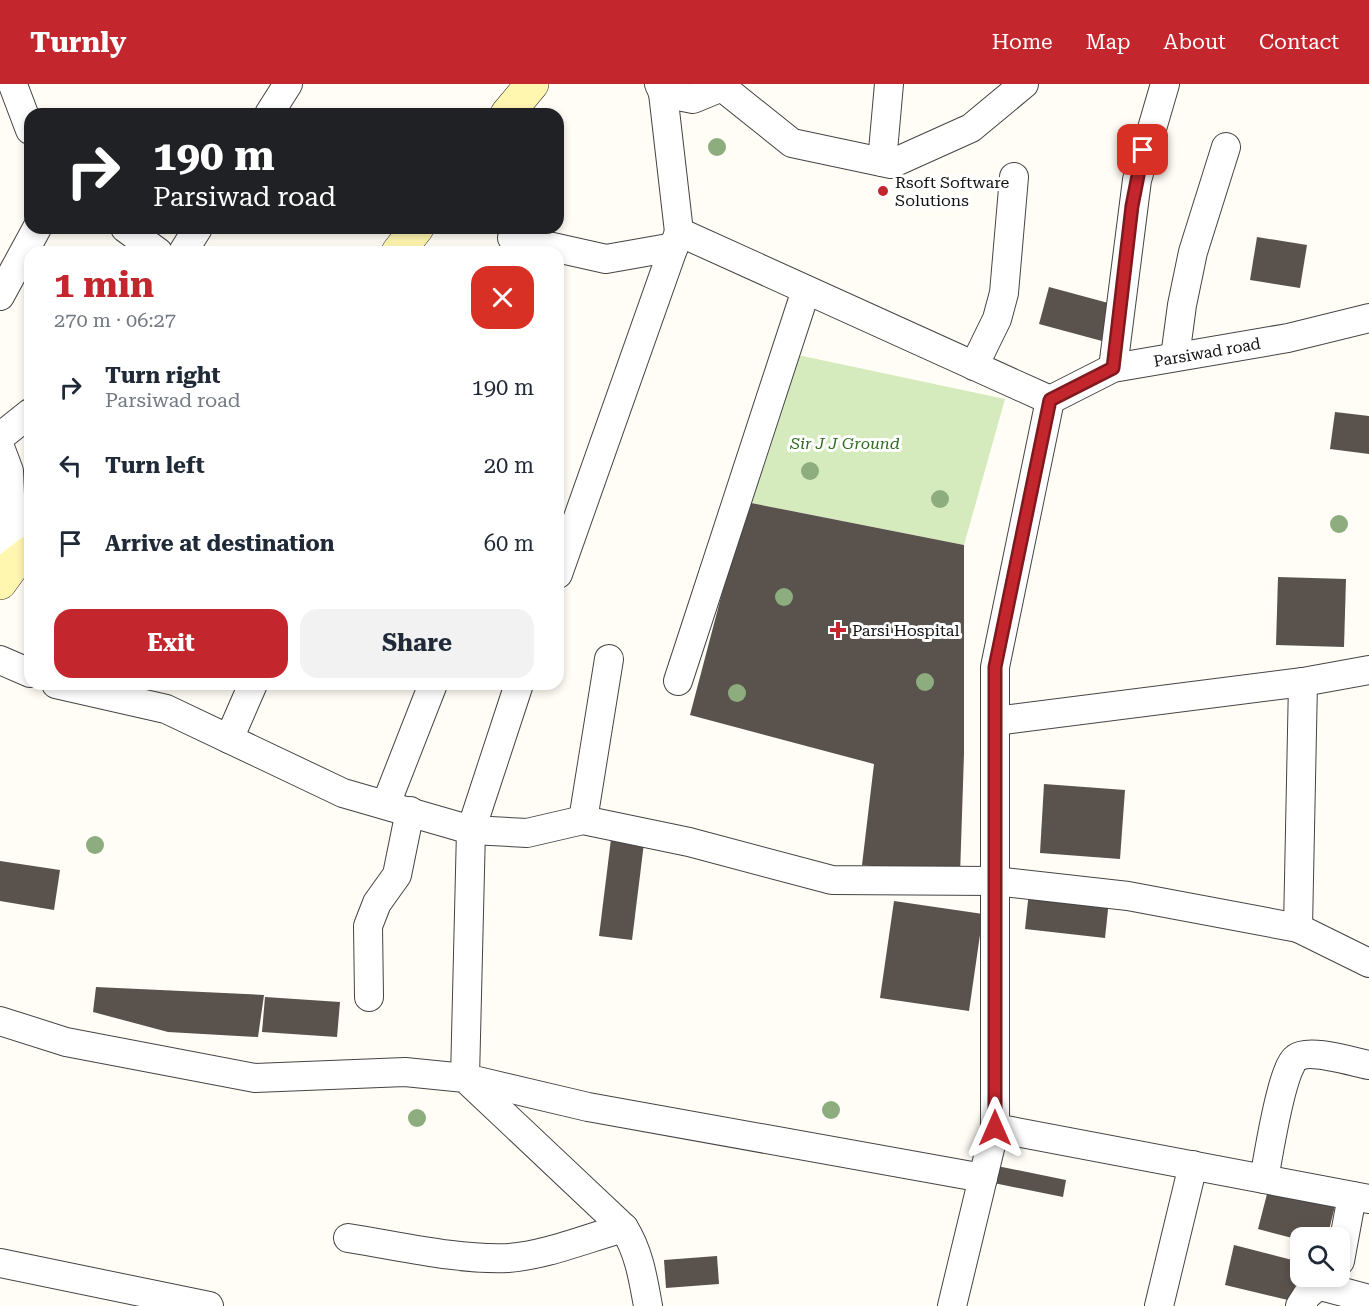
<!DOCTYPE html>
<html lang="en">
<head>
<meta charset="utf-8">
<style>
  body { margin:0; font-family:"Roboto Serif",serif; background:#f2f2f3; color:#1f2937; height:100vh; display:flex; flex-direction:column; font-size:22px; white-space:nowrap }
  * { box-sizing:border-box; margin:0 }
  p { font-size:20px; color:#747a83 }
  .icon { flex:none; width:33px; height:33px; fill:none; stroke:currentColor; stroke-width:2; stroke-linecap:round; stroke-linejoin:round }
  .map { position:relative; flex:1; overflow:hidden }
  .side { position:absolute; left:24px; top:162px; width:540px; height:444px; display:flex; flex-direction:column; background:#fff; border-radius:18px; box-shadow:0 3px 9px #0003 }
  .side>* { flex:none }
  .top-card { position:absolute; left:24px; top:24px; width:540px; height:126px; border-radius:18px; box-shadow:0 3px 9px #0003; background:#202124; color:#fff; overflow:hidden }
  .tools { position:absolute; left:1290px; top:1143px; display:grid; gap:12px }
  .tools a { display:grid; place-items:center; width:60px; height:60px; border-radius:12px; background:#fff; box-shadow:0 3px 9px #0003; font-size:30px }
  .pin { position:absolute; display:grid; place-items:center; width:51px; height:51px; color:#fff; margin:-26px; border-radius:12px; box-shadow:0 3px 9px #0006 }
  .me { position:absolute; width:66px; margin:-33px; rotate:0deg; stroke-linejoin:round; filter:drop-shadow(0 0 4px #0008) }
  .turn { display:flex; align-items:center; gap:21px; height:126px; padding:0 30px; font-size:27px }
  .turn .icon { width:78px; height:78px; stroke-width:2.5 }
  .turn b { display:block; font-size:42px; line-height:51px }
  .round { display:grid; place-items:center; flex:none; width:63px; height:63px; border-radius:18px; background:#f2f2f3 }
  .head { display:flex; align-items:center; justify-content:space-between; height:102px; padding:0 30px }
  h1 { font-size:36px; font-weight:700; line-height:45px; color:#c4262e }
  .cta { display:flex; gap:12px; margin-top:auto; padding:12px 30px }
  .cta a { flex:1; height:69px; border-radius:18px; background:#c4262e; color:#fff; font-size:24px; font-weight:700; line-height:69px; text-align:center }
  .cta a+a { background:#f2f2f3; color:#1f2937 }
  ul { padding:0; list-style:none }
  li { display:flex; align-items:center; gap:18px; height:78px; padding:0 30px }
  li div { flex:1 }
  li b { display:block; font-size:22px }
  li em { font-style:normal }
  header { display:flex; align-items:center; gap:36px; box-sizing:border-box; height:84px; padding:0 30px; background:#c4262e; color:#fff }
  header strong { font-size:28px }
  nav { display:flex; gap:33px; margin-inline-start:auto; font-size:21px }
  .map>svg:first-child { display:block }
  .green { fill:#d5ebbd }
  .building { fill:#5a524d }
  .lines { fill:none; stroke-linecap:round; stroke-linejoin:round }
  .minor-casing { stroke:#444; stroke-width:30 }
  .secondary-casing { stroke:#333; stroke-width:34 }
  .minor { stroke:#fff; stroke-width:28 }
  .secondary { stroke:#fff6b0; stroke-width:33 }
  .tree { fill:#8dad7f }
  .route-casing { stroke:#7f191e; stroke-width:15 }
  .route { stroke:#c4262e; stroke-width:10 }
  .poi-dot { fill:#c4262e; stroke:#fff; stroke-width:2 }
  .labels { text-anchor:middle; stroke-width:6; stroke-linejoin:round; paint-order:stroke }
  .poi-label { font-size:16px; fill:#111; stroke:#fff; text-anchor:start }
  .street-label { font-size:16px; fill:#111; stroke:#fff }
  .park-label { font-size:16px; font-style:italic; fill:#2f6b1f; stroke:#fff }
</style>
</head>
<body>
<header>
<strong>Turnly</strong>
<nav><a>Home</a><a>Map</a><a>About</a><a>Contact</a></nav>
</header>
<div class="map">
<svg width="1369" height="1222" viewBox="0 0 1369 1222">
  <rect width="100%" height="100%" fill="#fffdf5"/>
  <!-- green -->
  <path class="green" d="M793 270 1005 315 964 461 746 418Z"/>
  <!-- building -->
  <g class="building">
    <path d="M1257 153 1307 161 1300 204 1250 196Z"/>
    <path d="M1049 203 1112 220 1102 257 1039 240Z"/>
    <path d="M1335 328 1369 332V370L1330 365Z"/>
    <path d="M746 418 964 461V670L960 791 862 781 874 680 690 631Z"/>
    <path d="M1278 493 1346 495 1344 563 1276 561Z"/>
    <path d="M1044 700 1125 706 1120 775 1040 769Z"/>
    <path d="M611 755 644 759 632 856 599 852Z"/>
    <path d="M0 777 60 786 54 826 0 817Z"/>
    <path d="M1029 807 1109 816 1105 854 1025 845Z"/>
    <path d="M894 817 983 830 969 927 880 914Z"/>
    <path d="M96 903 264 911 258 953 168 948 93 928Z"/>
    <path d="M265 913 340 918 337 953 262 948Z"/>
    <path d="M992 1081 1066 1096 1063 1113 989 1098Z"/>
    <path d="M1268 1106 1335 1122 1327 1154H1300V1156L1258 1145Z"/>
    <path d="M1234 1161 1300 1178 1292 1217 1225 1201Z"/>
    <path d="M717 1172 719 1200 666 1204 664 1176Z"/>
  </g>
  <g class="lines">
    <!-- minor casing -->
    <g class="minor-casing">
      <g id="minor">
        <path d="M659 0 663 9 693 15 722 3 792 59 891 80 971 44 1024 0"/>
        <path d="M13 1 30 46"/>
        <path d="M663 9 679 148 1050 316 995 583V1044L952 1222"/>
        <path d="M269 30 288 0"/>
        <path d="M882 78 889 0"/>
        <path d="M125 144 158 168"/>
        <path d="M512 154 606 175 674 163"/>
        <path d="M183 168 198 144"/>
        <path d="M0 212 37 144"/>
        <path d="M1175 273 1182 221 1193 168 1226 63"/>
        <path d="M974 282 997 235 1004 209 1014 93"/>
        <path d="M1113 284 1137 96 1165 0"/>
        <path id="s1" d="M1050 316 1113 284 1288 254 1369 234"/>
        <path d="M0 353 30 329"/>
        <path d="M0 363 9 387 13 481"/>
        <path d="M558 490 679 148"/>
        <path d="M0 576 30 589"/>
        <path d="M678 597 806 206"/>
        <path d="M56 600 166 625 343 709 471 746 527 749 583 736 689 758 832 796 995 797 1128 812 1298 844 1369 879"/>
        <path d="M519 600 471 746 465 994 588 1023 983 1094"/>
        <path d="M996 637 1303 598 1369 586"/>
        <path d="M229 655 253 600"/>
        <path d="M386 720 433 600"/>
        <path d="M583 736 609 575"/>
        <path d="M1298 844 1303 598"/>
        <path d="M369 913 368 842 377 819 397 791 410 727"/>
        <path d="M0 937 66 958 255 994 405 988 465 994 624 1144C639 1168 643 1194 648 1222"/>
        <path d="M995 1044 1369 1115"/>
        <path d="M1264 1095C1268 1074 1282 983 1296 974 1309 964 1353 978 1369 981"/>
        <path d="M348 1154C400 1162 456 1176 508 1174 547 1171 587 1154 624 1144"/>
        <path d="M1340 1177 1352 1112"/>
        <path d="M0 1179 209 1222"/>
        <path d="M1317 1201 1369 1215"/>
        <path d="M1159 1222 1193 1081"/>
        <path d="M1300 1222 1307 1211 1330 1192"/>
      </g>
    </g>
    <!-- secondary casing -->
    <g class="secondary-casing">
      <g id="secondary">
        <path d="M507 30 532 0"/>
        <path d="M398 168 417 144"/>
        <path d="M0 499 13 481 30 468"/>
      </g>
    </g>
    <!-- minor -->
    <use href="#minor" class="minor"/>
    <!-- secondary -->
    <use href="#secondary" class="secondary"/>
  </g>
  <!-- trees -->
  <g class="tree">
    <circle cx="717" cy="63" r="9"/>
    <circle cx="810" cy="387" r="9"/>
    <circle cx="940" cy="415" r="9"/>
    <circle cx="1339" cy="440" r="9"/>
    <circle cx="784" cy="513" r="9"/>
    <circle cx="925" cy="598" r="9"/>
    <circle cx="737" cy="609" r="9"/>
    <circle cx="95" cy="761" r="9"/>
    <circle cx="831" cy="1026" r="9"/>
    <circle cx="417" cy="1034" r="9"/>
  </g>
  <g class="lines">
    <!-- route casing -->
    <g class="route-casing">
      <path id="route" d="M995 1044V583L1050 316 1113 284 1132 122 1143 66"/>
    </g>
    <!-- route -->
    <use href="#route" class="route"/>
  </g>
  <!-- markers -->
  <g class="poi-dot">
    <circle cx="883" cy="107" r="6"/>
    <path d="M835 537h6v6h6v6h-6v6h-6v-6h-6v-6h6z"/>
  </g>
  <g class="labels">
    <!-- poi labels -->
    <g class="poi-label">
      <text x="895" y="104">Rsoft Software<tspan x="895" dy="18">Solutions</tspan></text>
      <text x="852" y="552">Parsi Hospital</text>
    </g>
    <!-- street labels -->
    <g class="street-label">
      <text dy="6" stroke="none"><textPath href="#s1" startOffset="166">Parsiwad road</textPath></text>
    </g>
    <!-- park labels -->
    <g class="park-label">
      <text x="845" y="365">Sir J J Ground</text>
    </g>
  </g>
</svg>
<div class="tools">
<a><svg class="icon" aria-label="search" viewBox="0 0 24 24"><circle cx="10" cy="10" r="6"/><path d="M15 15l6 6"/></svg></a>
</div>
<div class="pin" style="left:1143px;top:66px;background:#d93025"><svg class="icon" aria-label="arrive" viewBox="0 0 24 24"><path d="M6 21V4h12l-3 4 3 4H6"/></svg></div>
<svg class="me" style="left:995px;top:1044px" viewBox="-20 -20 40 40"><path d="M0-17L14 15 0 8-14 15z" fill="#c4262e" stroke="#fff" stroke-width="4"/></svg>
<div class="top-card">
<div class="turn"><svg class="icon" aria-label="right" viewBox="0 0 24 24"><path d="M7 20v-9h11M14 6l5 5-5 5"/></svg><div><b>190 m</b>Parsiwad road</div></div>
</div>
<section class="side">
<div class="head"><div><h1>1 min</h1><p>270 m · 06:27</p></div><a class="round" style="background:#d93025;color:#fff"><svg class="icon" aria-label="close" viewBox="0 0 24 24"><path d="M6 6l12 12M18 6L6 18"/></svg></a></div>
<ul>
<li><svg class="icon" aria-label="right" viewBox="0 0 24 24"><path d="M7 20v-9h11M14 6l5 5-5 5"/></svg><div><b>Turn right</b><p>Parsiwad road</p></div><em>190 m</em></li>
<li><svg class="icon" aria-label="left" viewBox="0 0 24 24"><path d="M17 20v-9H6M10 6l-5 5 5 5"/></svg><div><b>Turn left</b></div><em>20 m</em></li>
<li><svg class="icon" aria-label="arrive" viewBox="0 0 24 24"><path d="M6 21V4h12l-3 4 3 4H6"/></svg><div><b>Arrive at destination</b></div><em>60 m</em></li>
</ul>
<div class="cta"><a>Exit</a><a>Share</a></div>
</section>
</div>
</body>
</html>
